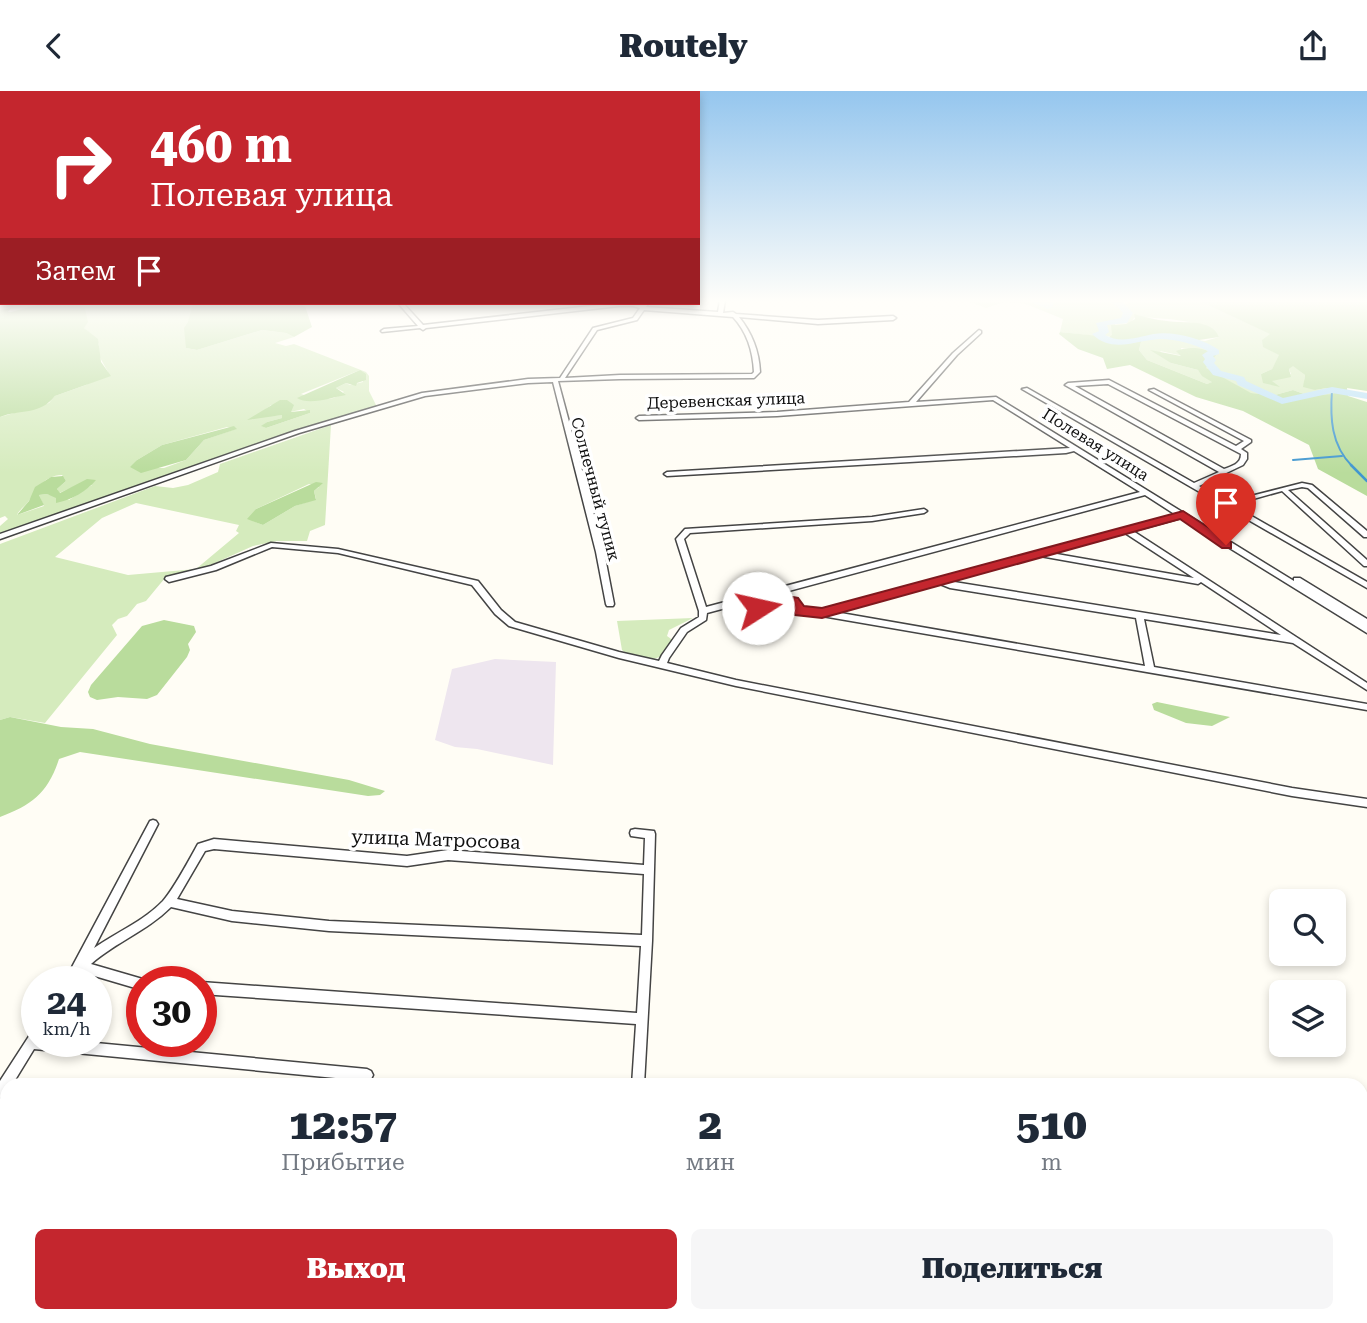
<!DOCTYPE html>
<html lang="ru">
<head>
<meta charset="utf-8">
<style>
  body { margin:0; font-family:"Roboto Serif",serif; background:#f6f6f7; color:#1f2937; height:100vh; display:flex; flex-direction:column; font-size:26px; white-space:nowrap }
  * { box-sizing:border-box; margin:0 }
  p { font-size:23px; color:#747a83 }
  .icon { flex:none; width:38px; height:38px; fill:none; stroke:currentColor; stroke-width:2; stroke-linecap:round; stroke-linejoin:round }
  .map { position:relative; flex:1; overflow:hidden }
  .side { position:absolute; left:0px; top:987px; width:1368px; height:245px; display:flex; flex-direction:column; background:#fff; border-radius:21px 21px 0 0; box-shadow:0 4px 10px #0003 }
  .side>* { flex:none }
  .banner { position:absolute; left:0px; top:0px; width:700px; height:214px; box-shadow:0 4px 10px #0003; background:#c4262e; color:#fff; overflow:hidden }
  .buttons { position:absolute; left:1269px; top:798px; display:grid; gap:14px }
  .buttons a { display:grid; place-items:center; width:77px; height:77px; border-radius:10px; background:#fff; box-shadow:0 4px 10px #0003; font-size:35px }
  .speed { position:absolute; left:21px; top:875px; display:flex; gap:14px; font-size:35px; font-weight:700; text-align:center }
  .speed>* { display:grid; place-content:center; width:91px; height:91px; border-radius:50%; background:#fff; box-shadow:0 4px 10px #0003; line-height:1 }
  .speed small { font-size:18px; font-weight:400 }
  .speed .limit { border:10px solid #d22; background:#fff; color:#111 }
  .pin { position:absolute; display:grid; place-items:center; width:60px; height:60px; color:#fff; margin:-72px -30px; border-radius:50% 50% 50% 0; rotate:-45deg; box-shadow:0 0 7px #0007 }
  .pin .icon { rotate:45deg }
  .me { position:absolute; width:77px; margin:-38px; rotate:80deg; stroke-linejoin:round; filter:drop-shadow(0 0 5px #0008) }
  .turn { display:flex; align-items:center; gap:24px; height:147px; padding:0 35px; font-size:32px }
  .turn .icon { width:91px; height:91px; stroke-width:2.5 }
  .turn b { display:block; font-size:49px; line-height:60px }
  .then { display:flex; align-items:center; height:66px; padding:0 35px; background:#0003; gap:14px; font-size:26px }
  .eta { display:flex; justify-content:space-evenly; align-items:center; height:119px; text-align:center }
  .eta b { font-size:42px; font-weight:800; line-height:49px }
  .action { display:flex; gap:14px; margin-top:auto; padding:14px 35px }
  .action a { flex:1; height:80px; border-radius:10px; background:#c4262e; color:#fff; font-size:28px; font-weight:800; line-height:80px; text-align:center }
  .action a+a { background:#f6f6f7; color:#1f2937 }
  header { display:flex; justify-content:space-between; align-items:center; height:91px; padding:0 35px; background:#fff; font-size:32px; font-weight:800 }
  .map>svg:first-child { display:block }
  .industrial { fill:#eee6ef }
  .green { fill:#d5ebbd; fill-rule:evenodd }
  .forest { fill:#b9dc9c }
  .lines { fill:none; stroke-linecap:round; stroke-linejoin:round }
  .stream-far1 { stroke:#3f96cf; stroke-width:2 }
  .stream { stroke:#3f96cf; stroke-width:2.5 }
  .river { fill:#b9e0f7; fill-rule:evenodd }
  .minor-casing { stroke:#444; stroke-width:3 }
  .minor { fill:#fff; fill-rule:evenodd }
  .route { fill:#c4262e; stroke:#7f191e; stroke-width:2 }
  .labels { text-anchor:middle; stroke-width:7; stroke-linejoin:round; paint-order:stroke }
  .far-street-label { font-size:16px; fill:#111; stroke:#fff }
  .street-label { font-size:19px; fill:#111; stroke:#fff }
</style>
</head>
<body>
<header><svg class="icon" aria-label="back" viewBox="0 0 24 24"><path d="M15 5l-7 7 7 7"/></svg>Routely<svg class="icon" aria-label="share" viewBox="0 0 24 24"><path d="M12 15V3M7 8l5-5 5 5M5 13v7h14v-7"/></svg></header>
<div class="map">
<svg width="1367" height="1232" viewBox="0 0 1367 1232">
  <rect width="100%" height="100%" fill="#fffdf5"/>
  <!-- industrial -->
  <path class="industrial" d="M495 568 556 571 553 674 477 658 455 656 435 649 452 578Z"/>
  <!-- green -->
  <g class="green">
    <path d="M965 209H1100L1117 214 1129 212V209H1197L1271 243 1272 260 1280 264 1272 278 1261 283 1279 296 1271 290 1291 283 1289 278 1293 274 1305 284 1304 290 1315 299 1327 297 1336 303 1307 304 1293 299 1275 304 1250 302 1205 277 1210 260 1181 257 1183 265 1160 260 1171 272 1198 279 1213 291 1207 293 1147 269 1139 259 1141 251 1153 243 1205 250 1219 246C1212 228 1154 227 1135 226L1130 232 1115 233 1113 245 1104 246 1060 241 1063 228 1026 213 1004 211 986 217Z"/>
    <path d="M94 212H193L186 257 197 259 262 239 286 242 294 246 275 252 286 255 294 253 366 281 369 285V300L377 316 298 338 0 443V435L8 428 5 425 0 427V326L49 312 55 305 86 294 108 281 98 263 99 253 84 237 85 218 77 215ZM360 279 363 291 350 294 346 292 336 297 344 301C331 312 317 308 301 303ZM293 313 290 321 304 318 310 322 266 337 262 335 267 331 282 327V324L256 326 250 330 271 314ZM227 336 236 338 204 349 186 369 164 377H134L137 369 162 354ZM62 384 66 390 57 398 59 402 82 392 92 394 69 409 47 403 39 404 44 415 17 424C19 419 24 416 28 411 38 397 43 385 62 384Z"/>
    <path d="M331 334 325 434 310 440 307 450H277L253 455 197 480 165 487 146 510 137 513 127 525 118 528 112 534 117 544 45 632 10 626 0 629V453L155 395 173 397 188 394 218 381 220 373ZM309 393 319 396 314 400 316 408 295 415 263 434 253 430 256 418ZM136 412 239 434 236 440 239 442 196 478 128 484 55 466 102 427Z"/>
    <path d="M693 527 669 539 667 545 674 550 660 566 653 568 627 563 622 559 617 530Z"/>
  </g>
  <!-- forest -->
  <g class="forest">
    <path d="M1197 209H1367V300L1347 297 1348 305 1367 311V405L1318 378 1309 354 1243 320 1196 306 1130 274 1107 278 1103 267 1078 258 1059 243 1060 241 1109 246 1112 244 1111 234 1126 233 1135 228 1134 223C1145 226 1156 229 1167 230 1183 233 1212 227 1219 246L1199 249 1153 243 1141 251 1139 259 1147 269 1207 293 1212 291 1202 285 1198 279 1171 272 1150 259 1181 265 1176 260C1188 255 1205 256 1216 264L1206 277 1251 302 1275 304 1293 299 1307 304 1334 303 1327 297 1315 299 1303 296 1305 284 1293 275 1289 278 1291 286 1272 290 1280 296 1263 292 1261 283 1272 278 1279 264 1263 256 1262 249 1270 243Z"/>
    <path d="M45 212H94L79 215 85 217 88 231 84 237 98 248 101 271 111 285 55 305C39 325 20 318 0 326V219L11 217 8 221H11Z"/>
    <path d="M193 212H280L305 215 312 236 294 246 286 242 262 239 197 259 186 257 184 237 188 231Z"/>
    <path d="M360 279 366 283V289L357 292 356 295 346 292 336 297 346 304C333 306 309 315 297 307Z"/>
    <path d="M280 309H287L294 314 291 321 310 319V322L266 337 261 335 267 331 282 327V324L247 329Z"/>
    <path d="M234 335 237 338 204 349 186 369 141 382 130 376 137 369 162 354Z"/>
    <path d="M51 386 63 385 66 390 57 398 60 402 87 388 96 389C87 400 72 409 56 412V407L47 403 39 404 44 414 17 424 29 410 35 396Z"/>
    <path d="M316 391 323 392 314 400 316 409 295 415 263 434 247 428 256 418Z"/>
    <path d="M164 529 194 535 196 541 188 553 190 559 187 566 157 604 147 608 118 606 97 609 90 606 88 601 91 594 142 535Z"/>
    <path d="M1157 611 1230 626 1212 635 1186 632 1154 619 1152 613Z"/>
    <path d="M10 626 61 636 93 638 150 653 349 689 385 700 380 704 368 705 80 661 59 668C48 702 32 714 0 726V629Z"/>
  </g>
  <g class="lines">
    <!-- stream-far1 -->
    <g class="stream-far1">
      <path d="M1332 299C1330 327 1331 354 1352 375"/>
      <path d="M1293 369 1342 365"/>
    </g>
    <!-- stream -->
    <path class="stream" d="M1351 374 1367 390"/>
    <!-- river -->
    <g class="river">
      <path d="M1025 209H1053V215L1048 218Z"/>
      <path d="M1106 209 1123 211 1133 222 1127 232 1107 234 1109 241 1105 244C1121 253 1137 246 1154 243 1174 240 1203 248 1219 259V263L1213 265 1216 269 1214 272 1221 280 1244 286 1246 290 1283 307 1332 296 1367 302V308L1332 302 1282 313 1238 294 1236 290 1213 284 1203 271 1205 268 1202 264 1208 260C1194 253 1177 248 1160 248 1136 249 1113 263 1092 243L1099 240 1096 232 1121 227 1123 222 1117 215Z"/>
    </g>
    <!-- minor casing -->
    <g class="minor-casing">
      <g id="minor">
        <path d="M720 209H725L723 222 733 221 736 223 818 229 893 225 896 227 893 229 818 233 739 226C752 242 759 260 760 281L754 287 620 288 558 290 604 461 614 513 613 515H607L606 513 596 461 553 291 528 292 425 305 299 342 0 448V443L295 340 422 302 528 288 560 287 593 237 633 227 640 217 633 215H619L426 237 423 239 420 237 382 241 381 240 384 238 418 235 398 212H403L423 234 617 212H635L641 214 643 212H646L648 213 646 216 718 221ZM644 219 733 226C747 241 753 260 754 281L752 283 620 284 565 287 597 239 637 229Z"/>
        <path d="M979 239 981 240V242L957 264 916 311 996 306 1294 490V487H1300L1367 528V542L1181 427 1133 440 1367 592V599L1293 552 1144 528 1154 576 1367 613V619L822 525 800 523 797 522 791 514 758 520 754 517 758 514 793 508 796 509 802 517 822 519 1176 424 1145 404 707 522 706 529 687 541 669 567 667 572 736 589 1292 697 1367 708V716L1292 705 736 595 619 567 509 535 495 523 472 494 338 462 272 456 216 479 169 491 165 488 166 486 211 475 271 452 338 458 478 490 501 519 515 531 619 561 659 570 662 564 681 537 699 526V520L676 448 685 438 872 426 924 418 927 420 924 422 872 430 690 442 684 448 706 516 1140 401 1074 360 1066 362 667 385 664 383 667 381 1070 357 993 309 777 325 639 329 636 327 639 325 777 321 909 311 953 262ZM1125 442 1194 487 1051 462ZM1040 465 1198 493 1201 491 1281 544 948 490ZM940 493 950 497 1136 527 1145 575 835 521Z"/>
        <path d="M1109 289 1236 355 1244 350 1149 299 1154 298 1251 349V351L1241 358 1247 362V368L1243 374 1199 395 1367 491V497L1191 396 1022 298 1027 297 1194 392 1219 381 1065 294 1068 292ZM1108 293 1241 363C1241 373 1232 375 1224 378L1075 295Z"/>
        <path d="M1302 392 1312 394 1367 440V446H1364L1308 397 1302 396 1288 399 1367 469V475H1364L1282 400 1246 410 1233 403 1236 401 1247 406Z"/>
        <path d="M153 729 156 730 158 733 94 857C117 841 144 830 163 810 175 796 189 769 198 753L214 748 407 765 448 759 644 774 645 747 631 745 630 742 631 739 635 738 654 740 655 743 652 850 644 994H632L636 933 201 903V891L637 922 641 855 329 840 232 830 171 816C147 840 116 851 91 873L146 889 147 891H142V899L81 881 76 891H64L150 730ZM214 758 407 775 448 769 644 783 642 844 329 830 232 820 177 808 205 760Z"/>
        <path d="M37 937V950H75L367 978 371 980 373 984 371 988 367 990 34 958 12 994H7C7 1001 7 1004 0 1007V990L33 939Z"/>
        <path d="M0 1128 7 1129V1143L0 1142Z"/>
        <path d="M239 1225H253L251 1232H237Z"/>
        <rect x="612" y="1225" width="14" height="7"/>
      </g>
    </g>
    <!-- minor -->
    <use href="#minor" class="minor"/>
  </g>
  <!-- sky -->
  <linearGradient id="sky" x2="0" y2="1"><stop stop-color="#95c6ee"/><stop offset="0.55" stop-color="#fffefa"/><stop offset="1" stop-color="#fffefa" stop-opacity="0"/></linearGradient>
  <rect width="1367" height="382" fill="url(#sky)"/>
  <!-- route -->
  <path class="route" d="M1183 420 1231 451V457H1222L1180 428 822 527 795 524 789 516 758 522 751 517 758 512 793 506 798 507 804 515 822 517Z"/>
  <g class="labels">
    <!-- far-street labels -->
    <g class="far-street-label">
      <text transform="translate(726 309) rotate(-2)" y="6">Деревенская улица</text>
      <text transform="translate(1096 353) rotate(32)" y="6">Полевая улица</text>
      <text transform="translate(596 398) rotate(75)" y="6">Солнечный тупик</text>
    </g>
    <!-- street labels -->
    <g class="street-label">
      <text transform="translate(436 748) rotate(2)" y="7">улица Матросова</text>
    </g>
  </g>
</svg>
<div class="buttons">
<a><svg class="icon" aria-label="search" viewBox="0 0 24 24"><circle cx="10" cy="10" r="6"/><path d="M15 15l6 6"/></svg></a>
<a><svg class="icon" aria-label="layers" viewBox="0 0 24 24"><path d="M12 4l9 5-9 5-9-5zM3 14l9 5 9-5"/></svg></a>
</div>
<div class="speed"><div>24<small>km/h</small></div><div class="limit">30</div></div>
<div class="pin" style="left:1226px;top:454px;background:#d93025"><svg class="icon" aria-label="arrive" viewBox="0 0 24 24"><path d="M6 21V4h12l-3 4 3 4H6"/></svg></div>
<svg class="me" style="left:758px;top:517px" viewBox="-20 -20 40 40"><circle r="19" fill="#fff"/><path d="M0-13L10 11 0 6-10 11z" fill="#c4262e"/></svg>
<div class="banner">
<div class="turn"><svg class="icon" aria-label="right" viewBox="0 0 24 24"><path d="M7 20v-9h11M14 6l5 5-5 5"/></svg><div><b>460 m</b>Полевая улица</div></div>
<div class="then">Затем<svg class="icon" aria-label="arrive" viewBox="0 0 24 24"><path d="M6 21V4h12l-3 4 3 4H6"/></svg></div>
</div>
<section class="side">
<div class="eta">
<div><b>12:57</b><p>Прибытие</p></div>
<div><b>2</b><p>мин</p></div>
<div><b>510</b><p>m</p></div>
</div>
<div class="action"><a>Выход</a><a>Поделиться</a></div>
</section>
</div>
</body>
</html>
